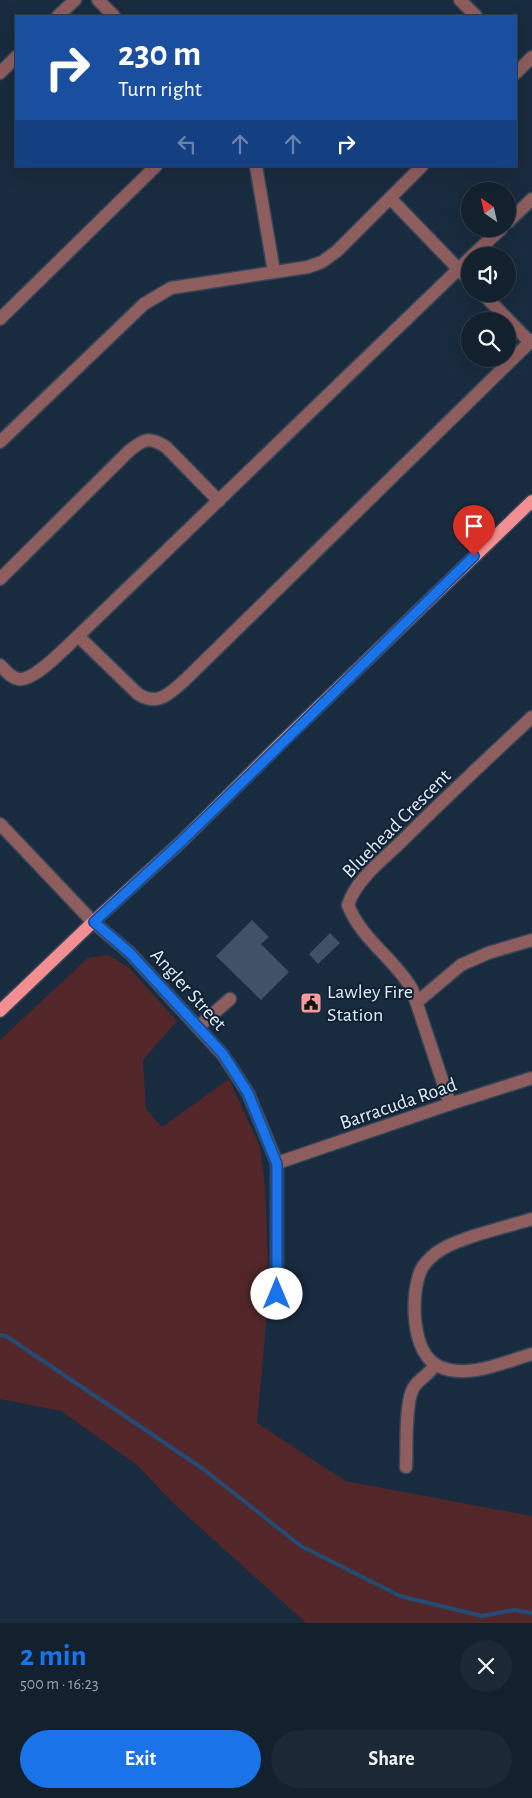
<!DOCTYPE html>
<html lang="en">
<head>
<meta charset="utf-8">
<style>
  body { margin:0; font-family:"Alegreya Sans",sans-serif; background:#1c2836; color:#f1f3f6; height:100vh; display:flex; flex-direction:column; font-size:19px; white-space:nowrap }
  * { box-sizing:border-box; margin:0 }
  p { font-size:16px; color:#9da3aa }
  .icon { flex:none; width:28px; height:28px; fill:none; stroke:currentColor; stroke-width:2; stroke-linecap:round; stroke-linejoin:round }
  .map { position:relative; height:1623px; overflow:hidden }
  .side { display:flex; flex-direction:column; background:#13202e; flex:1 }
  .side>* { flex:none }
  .guide { position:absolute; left:15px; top:15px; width:502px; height:152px; border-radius:0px; box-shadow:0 5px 20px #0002,0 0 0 1px #323e4a; background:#1a4fa0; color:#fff; overflow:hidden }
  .needle { width:32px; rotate:326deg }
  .buttons { position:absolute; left:461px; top:182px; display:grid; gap:10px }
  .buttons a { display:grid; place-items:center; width:55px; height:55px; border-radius:50%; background:#13202e; box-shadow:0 5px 20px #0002,0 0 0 1px #323e4a; font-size:25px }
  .pin { position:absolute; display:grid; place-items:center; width:42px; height:42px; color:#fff; margin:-51px -21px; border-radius:50% 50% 50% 0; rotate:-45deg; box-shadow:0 0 5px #0007 }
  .pin .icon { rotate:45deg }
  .me { position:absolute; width:55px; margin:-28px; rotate:0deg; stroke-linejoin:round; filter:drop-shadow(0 0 4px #0008) }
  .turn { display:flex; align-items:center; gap:18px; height:105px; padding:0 20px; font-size:22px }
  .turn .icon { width:65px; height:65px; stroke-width:2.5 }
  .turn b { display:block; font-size:35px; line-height:42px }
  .lanes { display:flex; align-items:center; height:48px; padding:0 20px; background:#0003; justify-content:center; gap:25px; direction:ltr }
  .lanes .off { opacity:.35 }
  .round { display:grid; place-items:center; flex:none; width:52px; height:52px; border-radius:26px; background:#1c2836 }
  .summary { display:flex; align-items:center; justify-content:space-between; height:85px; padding:0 20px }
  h1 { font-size:30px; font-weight:700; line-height:38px; color:#1a73e8 }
  .button { display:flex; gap:10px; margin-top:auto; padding:10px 20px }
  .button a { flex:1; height:58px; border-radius:30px; background:#1a73e8; color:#fff; font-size:20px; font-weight:700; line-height:58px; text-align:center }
  .button a+a { background:#1c2836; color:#f1f3f6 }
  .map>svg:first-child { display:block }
  .green { fill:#53272a }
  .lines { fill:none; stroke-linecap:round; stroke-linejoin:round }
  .stream { stroke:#234b74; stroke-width:4 }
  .building { fill:#3f5267 }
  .minor-casing { stroke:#354658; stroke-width:15 }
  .major-casing { stroke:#354658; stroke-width:15 }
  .minor { stroke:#8e5d5e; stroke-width:12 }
  .major { stroke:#f38e92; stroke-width:12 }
  .route-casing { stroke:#114b97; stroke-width:12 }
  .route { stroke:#1a73e8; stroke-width:9 }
  .labels { text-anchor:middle; stroke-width:4; stroke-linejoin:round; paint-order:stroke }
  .street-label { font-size:20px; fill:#e0ecf8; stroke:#102133 }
  .poi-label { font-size:20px; fill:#e0ecf8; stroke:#102133; text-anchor:start }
</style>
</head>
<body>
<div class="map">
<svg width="532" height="1623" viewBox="0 0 532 1623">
  <rect width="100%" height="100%" fill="#192b3e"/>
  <!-- green -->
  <path class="green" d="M109 955 129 968 177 1021 143 1060 146 1109 162 1127 229 1079 260 1147 265 1187 269 1292 257 1423 345 1481 532 1516V1623H306L173 1503 137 1465 61 1411 0 1399V1040L88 958Z"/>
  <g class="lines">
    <!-- stream -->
    <path class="stream" d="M0 1335 6 1336 202 1468 301 1546 400 1596 482 1616 514 1610 532 1613"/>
  </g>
  <!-- building -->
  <g class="building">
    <path d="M252 920 269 937 261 944 289 972 261 1000 216 956Z"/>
    <path d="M330 933 340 943 318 964 309 954Z"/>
  </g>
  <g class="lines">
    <!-- minor casing -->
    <g class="minor-casing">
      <g id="minor">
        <path d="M98 0 114 16"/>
        <path d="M460 0 476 16"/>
        <path d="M58 16 75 0"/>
        <path d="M0 73 16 57"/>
        <path d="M516 73 532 57"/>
        <path d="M256 166 274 272"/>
        <path d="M390 198 470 281"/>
        <path d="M508 222 532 199"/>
        <path d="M472 256 501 229"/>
        <path d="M483 294 530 342"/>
        <path d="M0 319 156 166"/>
        <path d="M0 442 144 304 171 288 308 267 322 262 337 251 422 166"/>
        <path d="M0 579 129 451C144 439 149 436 166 447L219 501"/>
        <path d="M78 636 138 694C158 707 170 693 185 680L532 340"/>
        <path d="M0 665C6 671 10 677 18 679 34 682 66 647 78 636L470 258"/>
        <path d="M0 824 93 922 130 953 223 1055 248 1093 277 1163V1294"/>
        <path d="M417 1002 461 965 488 953 532 940"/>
        <path d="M198 1027 230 999"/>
        <path d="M450 1104 412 989C394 958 361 939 348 905 356 879 385 858 404 839 446 797 489 757 532 717"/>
        <path d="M277 1163 450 1104 532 1078"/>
        <path d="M532 1219C507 1227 455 1238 436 1253 430 1258 424 1263 421 1270 410 1295 411 1355 440 1367 469 1379 504 1362 532 1354"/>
        <path d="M406 1467C407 1448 405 1407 412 1391 416 1379 430 1376 435 1364"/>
      </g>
    </g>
    <!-- major casing -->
    <g class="major-casing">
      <path id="major" d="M0 1011 93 922 181 842 280 744 532 501"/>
    </g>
    <!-- minor -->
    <use href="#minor" class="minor"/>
    <!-- major -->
    <use href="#major" class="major"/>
  </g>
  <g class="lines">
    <!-- route casing -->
    <g class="route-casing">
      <path id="route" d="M277 1294V1164L248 1093 223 1054 130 953 94 922 181 842 474 556"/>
    </g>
    <!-- route -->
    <use href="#route" class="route"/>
  </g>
  <!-- icons -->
  <defs>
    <g id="civic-square" transform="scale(1.125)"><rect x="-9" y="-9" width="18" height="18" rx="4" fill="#f59b9d" stroke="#102133"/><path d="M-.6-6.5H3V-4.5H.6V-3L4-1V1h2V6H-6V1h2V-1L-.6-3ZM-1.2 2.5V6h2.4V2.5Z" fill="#111"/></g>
  </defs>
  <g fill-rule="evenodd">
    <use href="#civic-square" x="311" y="1003"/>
  </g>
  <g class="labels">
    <!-- street labels -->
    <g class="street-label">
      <text transform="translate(396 823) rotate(-45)" y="7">Bluehead Crescent</text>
      <text transform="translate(189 989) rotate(48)" y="7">Angler Street</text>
      <text transform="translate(398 1103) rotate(-19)" y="7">Barracuda Road</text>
    </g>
    <!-- poi labels -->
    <g class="poi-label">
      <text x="327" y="998">Lawley Fire<tspan x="327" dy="23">Station</tspan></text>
    </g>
  </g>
</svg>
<div class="buttons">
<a><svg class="needle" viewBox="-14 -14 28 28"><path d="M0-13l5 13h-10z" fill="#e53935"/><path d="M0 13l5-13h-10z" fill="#9da3aa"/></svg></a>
<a><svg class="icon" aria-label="sound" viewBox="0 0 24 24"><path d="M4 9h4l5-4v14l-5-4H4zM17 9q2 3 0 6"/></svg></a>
<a><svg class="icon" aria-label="search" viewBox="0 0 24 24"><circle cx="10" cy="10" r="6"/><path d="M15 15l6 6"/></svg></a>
</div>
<div class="pin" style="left:474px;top:556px;background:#d93025"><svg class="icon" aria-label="arrive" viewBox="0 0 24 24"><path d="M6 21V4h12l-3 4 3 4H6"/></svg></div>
<svg class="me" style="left:277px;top:1294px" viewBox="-20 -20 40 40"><circle r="19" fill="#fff"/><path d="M0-13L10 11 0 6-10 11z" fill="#1a73e8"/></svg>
<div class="guide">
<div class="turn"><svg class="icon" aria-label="right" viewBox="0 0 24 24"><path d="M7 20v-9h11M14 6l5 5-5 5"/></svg><div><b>230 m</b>Turn right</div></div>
<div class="lanes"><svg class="icon off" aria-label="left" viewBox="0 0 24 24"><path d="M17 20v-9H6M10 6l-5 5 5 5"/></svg><svg class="icon off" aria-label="ahead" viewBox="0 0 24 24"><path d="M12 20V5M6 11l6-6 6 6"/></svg><svg class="icon off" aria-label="ahead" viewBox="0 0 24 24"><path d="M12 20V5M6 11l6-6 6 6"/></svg><svg class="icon" aria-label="right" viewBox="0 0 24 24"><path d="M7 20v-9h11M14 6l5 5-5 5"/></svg></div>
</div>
</div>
<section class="side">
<div class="summary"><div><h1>2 min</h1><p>500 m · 16:23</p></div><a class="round"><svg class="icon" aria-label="close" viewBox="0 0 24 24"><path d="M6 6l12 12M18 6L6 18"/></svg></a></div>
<div class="button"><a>Exit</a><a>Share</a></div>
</section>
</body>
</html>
